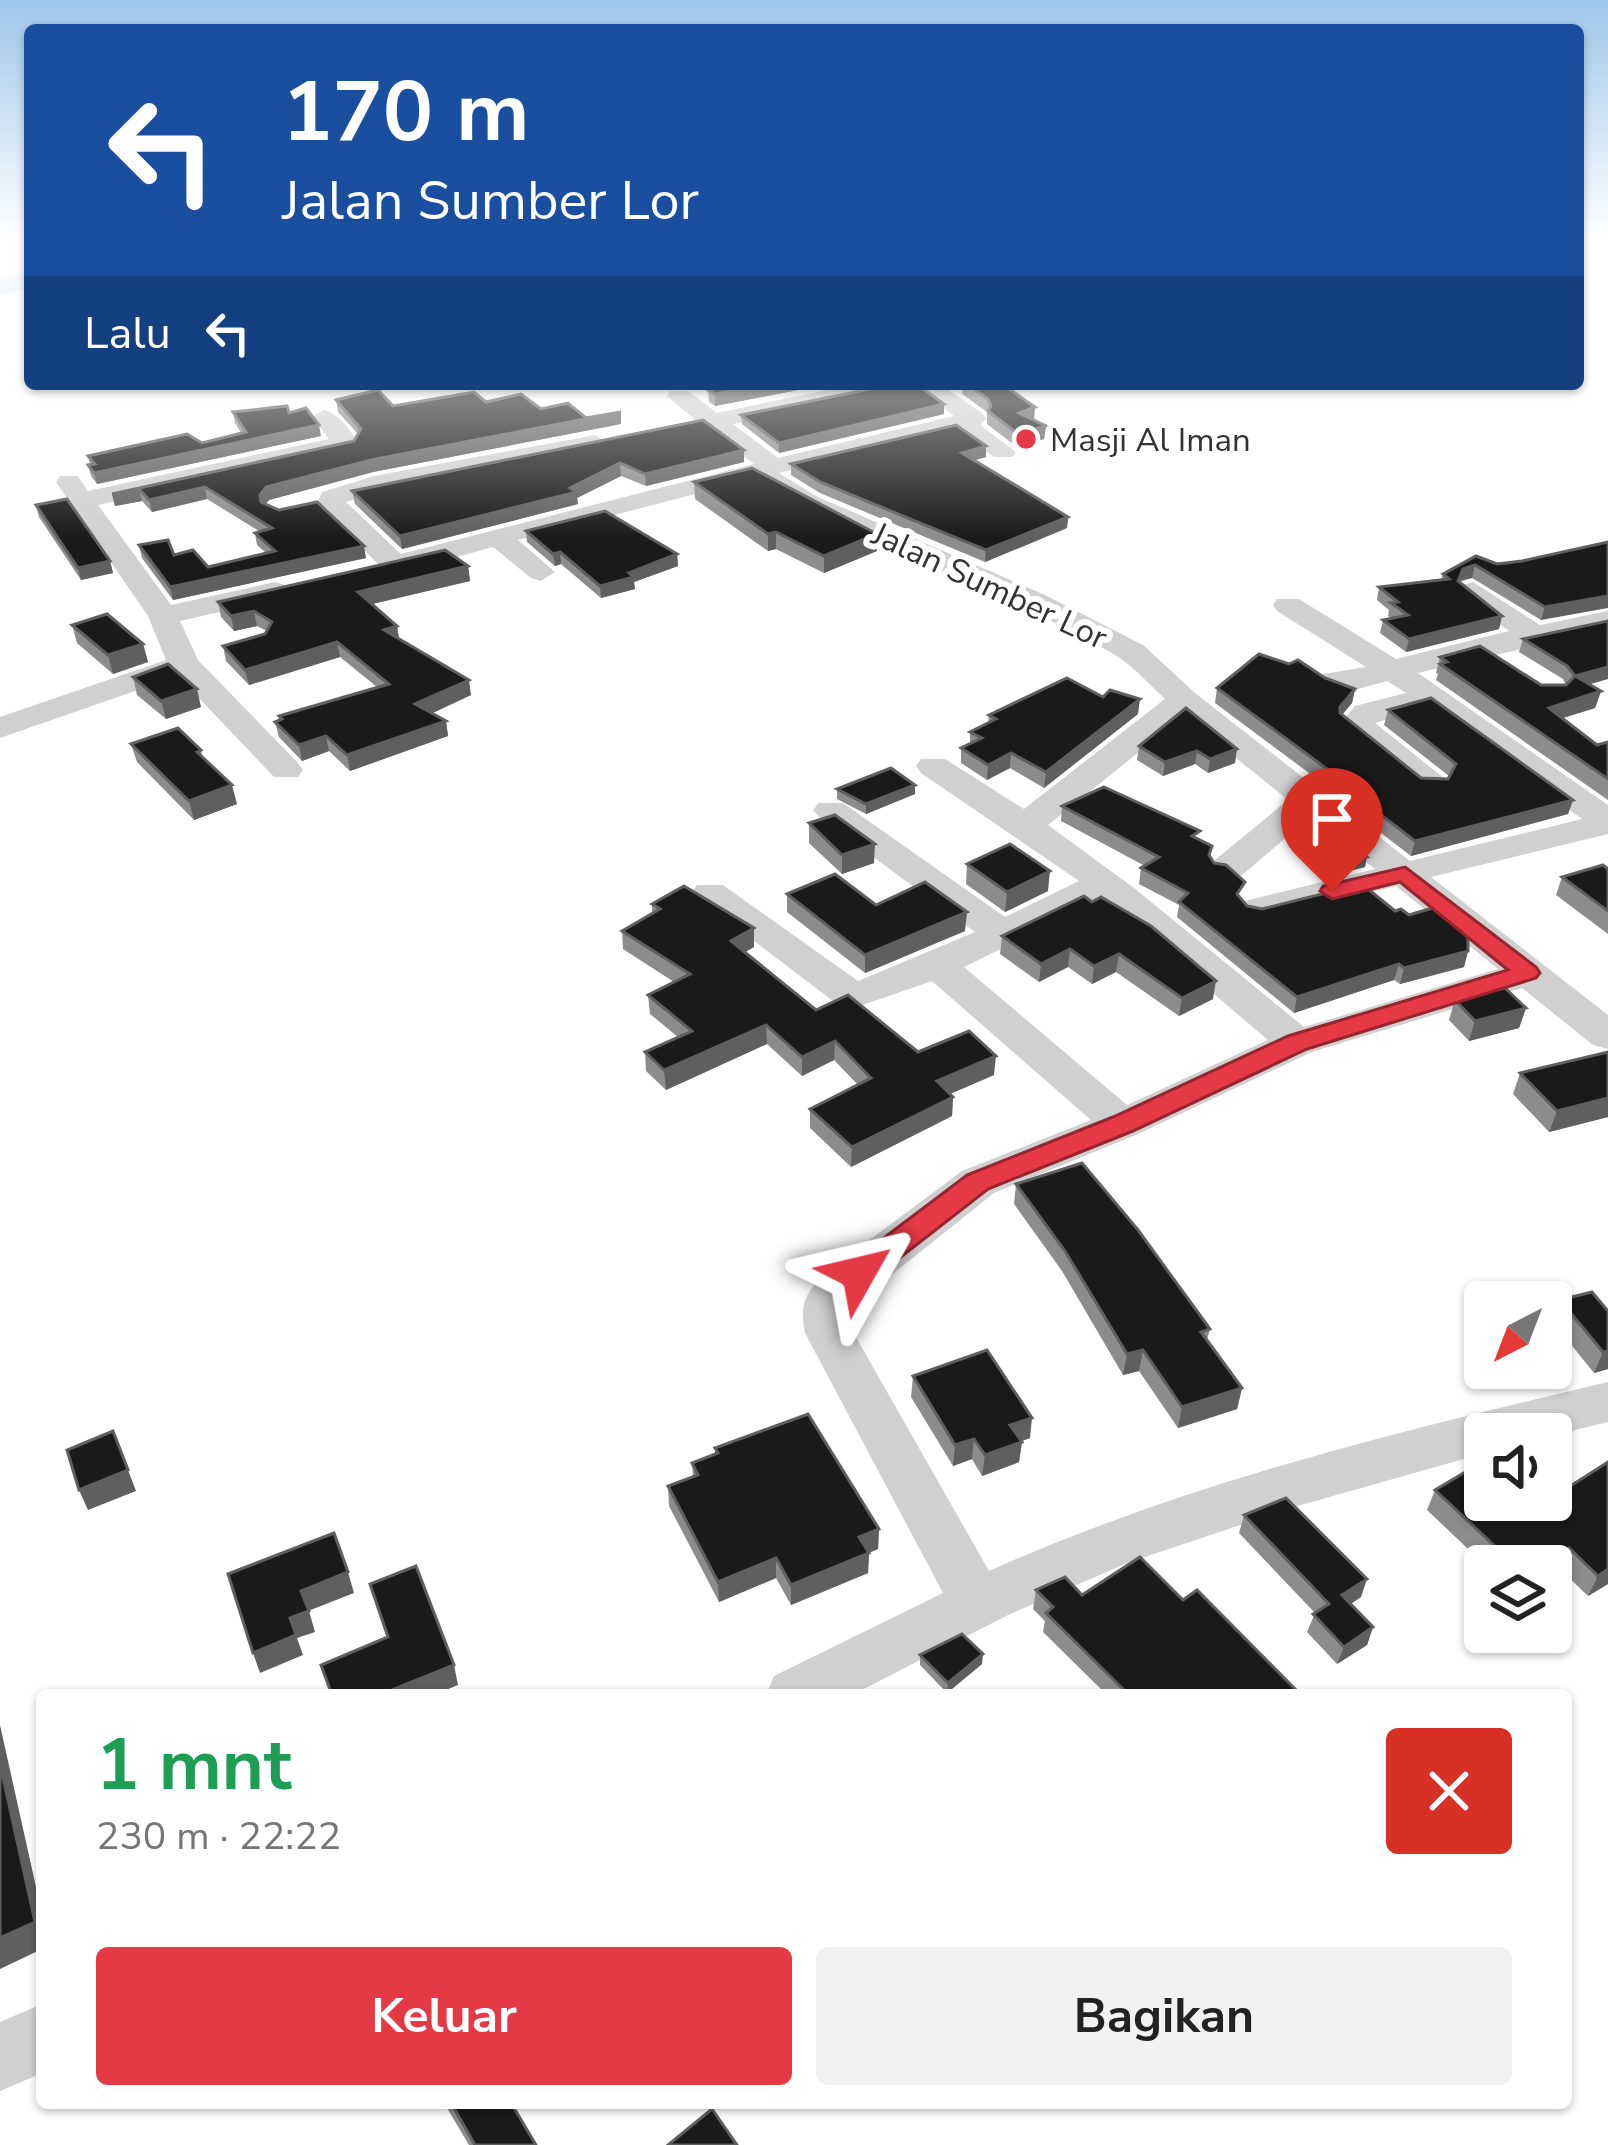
<!DOCTYPE html>
<html lang="id">
<head>
<meta charset="utf-8">
<style>
  body { margin:0; font-family:"Nunito Sans",sans-serif; background:#f2f2f2; color:#222; height:100vh; display:flex; flex-direction:column; font-size:45px; white-space:nowrap }
  * { box-sizing:border-box; margin:0 }
  p { font-size:39px; color:#767676 }
  .icon { flex:none; width:66px; height:66px; fill:none; stroke:currentColor; stroke-width:2; stroke-linecap:round; stroke-linejoin:round }
  .map { position:relative; flex:1; overflow:hidden }
  .panel { position:absolute; left:36px; top:1689px; width:1536px; height:420px; display:flex; flex-direction:column; background:#fff; border-radius:12px; box-shadow:0 3px 9px #0004 }
  .panel>* { flex:none }
  .top-card { position:absolute; left:24px; top:24px; width:1560px; height:366px; border-radius:12px; box-shadow:0 3px 9px #0004; background:#1a4fa0; color:#fff; overflow:hidden }
  .needle { width:78px; rotate:222deg }
  .fabs { position:absolute; left:1464px; top:1281px; display:grid; gap:24px }
  .fabs a { display:grid; place-items:center; width:108px; height:108px; border-radius:12px; background:#fff; box-shadow:0 3px 9px #0004; font-size:60px }
  .pin { position:absolute; display:grid; place-items:center; width:102px; height:102px; color:#fff; margin:-123px -51px; border-radius:50% 50% 50% 0; rotate:-45deg; box-shadow:0 0 12px #0007 }
  .pin .icon { rotate:45deg }
  .me { position:absolute; width:132px; margin:-66px; rotate:53deg; stroke-linejoin:round; filter:drop-shadow(0 0 9px #0008) }
  .turn { display:flex; align-items:center; gap:42px; height:252px; padding:0 60px; font-size:54px }
  .turn .icon { width:156px; height:156px; stroke-width:2.5 }
  .turn b { display:block; font-size:84px; line-height:102px }
  .then { display:flex; align-items:center; height:114px; padding:0 60px; background:#0003; gap:24px; font-size:45px }
  .round { display:grid; place-items:center; flex:none; width:126px; height:126px; border-radius:12px; background:#f2f2f2 }
  .overview { display:flex; align-items:center; justify-content:space-between; height:204px; padding:0 60px }
  h1 { font-size:72px; font-weight:700; line-height:90px; color:#1e9e55 }
  .cta { display:flex; gap:24px; margin-top:auto; padding:24px 60px }
  .cta a { flex:1; height:138px; border-radius:12px; background:#e63946; color:#fff; font-size:48px; font-weight:700; line-height:138px; text-align:center }
  .cta a+a { background:#f2f2f2; color:#222 }
  .map>svg:first-child { display:block }
  .lines { fill:none; stroke-linecap:round; stroke-linejoin:round }
  .river { fill:#cfe2ee; fill-rule:evenodd }
  .minor { fill:#d0d0d0; fill-rule:evenodd }
  .wall { fill:#8c8c8c }
  .shaded-wall { fill:#5f5f5f }
  .building { fill:#1a1a1a; stroke:#5f5f5f; stroke-width:3 }
  .route { fill:#e63946; stroke:#96252e; stroke-width:3 }
  .poi-dot { fill:#e63946; stroke:#fff; stroke-width:4.5 }
  .labels { text-anchor:middle; stroke-width:12; stroke-linejoin:round; paint-order:stroke }
  .far-poi-label { font-size:33px; fill:#333; stroke:#fff; text-anchor:start }
  .far-street-label { font-size:33px; fill:#333; stroke:#fff }
</style>
</head>
<body>
<div class="map">
<svg width="1608" height="2145" viewBox="0 0 1608 2145">
  <rect width="100%" height="100%" fill="#fff"/>
  <g class="lines">
    <!-- river -->
    <path class="river" d="M30 270V288L0 296V278Z"/>
    <!-- minor -->
    <g class="minor">
      <path d="M855 384H902L890 391 733 424 778 458 954 416 912 384H940L983 414 986 419 980 425 1016 452 1012 457H994L956 431 779 473 818 497 1045 595 1143 645 1195 693 1410 861 1582 819 1428 707 1375 723 1449 782 1444 789H1420L1340 724 1355 706 1406 693 1387 681 1347 692 1323 688 1318 681 1323 674 1366 667 1277 611 1273 605 1277 599H1299L1396 659 1509 631 1463 597 1458 591 1463 585 1473 582 1540 625 1608 611V629L1418 673 1608 805V834L1431 877 1608 1015V1049L1593 1045 1522 988 1312 1052 1138 1134 994 1193 849 1309 853 1332 989 1571C1186 1483 1399 1431 1608 1382V1422L1551 1436 1485 1434V1453L1294 1507 1127 1563 1008 1615 852 1695H766L774 1676 943 1593 805 1333C800 1306 803 1298 821 1276L962 1171 1091 1120 932 981 857 1007 833 1001 691 893 697 885H723L858 981 975 932 819 817 813 810 819 803H843L1005 917 1079 881 921 773 916 766 921 759H945L1024 809 1165 699C1150 685 1134 667 1117 656 1004 587 857 554 753 479L518 540 555 572 541 581 531 578 493 547 395 574 385 571 317 503 322 492 374 476 595 435 608 443 595 451 380 491 346 502 401 554 754 464 708 429 694 428V419L667 396 670 391H688L717 413ZM1184 716 1288 800 1215 860 1210 868 1215 876H1241L1310 817 1375 869 1245 901 1239 909 1245 917 1258 920 1396 886 1498 969 1304 1027 1134 888 1048 825ZM1102 899 1268 1040 1127 1105 964 967Z"/>
      <path d="M324 410C339 413 350 431 359 443L355 448 98 505 171 605 275 582 285 585 290 591 285 597 180 621 198 660 298 763 303 770 298 777H274L178 676 0 738V717L166 660 148 616 56 482 60 476H78L88 491 329 439 312 417Z"/>
      <path d="M42 2004V2073L0 2091V2022Z"/>
    </g>
  </g>
  <!-- wall -->
  <g class="wall">
    <path d="M708 384H829L715 406 709 402 708 390 715 388Z"/>
    <path d="M963 384H1002L1034 420 1046 426 1044 439 1017 447 987 424V412L962 394Z"/>
    <path d="M336 400 393 406 486 402 541 409 586 418 621 412V424L373 472 269 500 265 504 366 558 173 600 142 558 139 545 174 555 208 567 266 553 257 545 255 533 259 531 207 499 152 512 142 501 115 506 112 494 354 441 358 434 338 412Z"/>
    <path d="M944 404V414L779 453 742 424 741 415Z"/>
    <path d="M233 412 289 413 321 436 97 484 91 476 88 465 90 464 88 456 202 443 241 433 235 423Z"/>
    <path d="M703 420 744 462 646 486 621 476 577 498 578 504 402 549 355 504 352 491Z"/>
    <path d="M986 446V457L974 460 1068 517 1067 528 985 562 820 493 791 475V464Z"/>
    <path d="M694 482 877 551 824 573 776 549 768 551 695 499Z"/>
    <path d="M36 505 110 561 113 573 81 580 39 517Z"/>
    <path d="M526 531 677 554 678 566 634 582 635 589 601 598 561 564 555 566 527 542Z"/>
    <path d="M1608 542 1541 620 1472 578 1459 582 1502 616 1499 629 1406 652 1380 633 1383 620 1391 618 1388 616 1389 610 1377 600 1379 587 1441 580 1443 574 1476 556 1497 564 1522 561Z"/>
    <path d="M468 566 470 581 371 604 397 626 399 638 471 695 432 713 446 721 448 736 350 771 329 751 302 761 279 737 275 722 280 720 279 716 377 687 340 657 249 685 226 661 223 646 265 634 267 631 257 626 234 631 221 617 218 602Z"/>
    <path d="M1608 621 1589 684 1601 691 1595 708 1562 718 1597 745 1608 742V800L1436 680 1438 674 1436 673 1440 657 1541 685H1566L1563 679 1519 652 1523 639Z"/>
    <path d="M72 625 143 644 148 662 113 674 77 643Z"/>
    <path d="M133 677 201 707 166 719 137 695Z"/>
    <path d="M1325 678 1355 689 1352 703 1342 714 1421 778 1448 779 1449 776 1384 725 1388 710 1573 800 1568 814 1411 856 1355 813 1356 808 1215 703 1217 688Z"/>
    <path d="M1186 708 1235 763 1208 773 1195 764 1163 776 1137 760 1139 746Z"/>
    <path d="M1138 714 1044 788 1010 768 987 780 961 763V748L970 744V732L988 723 989 715Z"/>
    <path d="M131 744 201 750 203 758 237 804 194 820 137 762Z"/>
    <path d="M915 785V794L866 814 837 799V789Z"/>
    <path d="M1062 806 1199 840 1212 846 1210 857 1247 906 1262 909 1395 911 1468 951 1464 967 1400 984 1394 980 1294 1013 1177 917 1179 905 1139 884 1141 868 1145 866 1061 821Z"/>
    <path d="M809 823 874 863 842 874 809 843Z"/>
    <path d="M1300 825 1365 867 1330 876 1314 865 1316 855 1323 852 1298 834Z"/>
    <path d="M967 864 1048 891 1005 912 966 884Z"/>
    <path d="M1608 869V934L1556 895 1562 877Z"/>
    <path d="M787 894 876 905 965 931 865 973 787 912Z"/>
    <path d="M1084 896 1213 999 1179 1016 1116 972 1092 984 1068 967 1039 982 1000 954 1002 936Z"/>
    <path d="M652 904 754 928V947L745 952 816 1010 918 1052 994 1075 950 1094 953 1097 952 1116 851 1167 810 1128V1109L858 1085 834 1060 802 1076 767 1044 666 1090 646 1071 645 1052 678 1037 650 1014 648 995 674 982 623 949 622 931 652 914Z"/>
    <path d="M1455 1000 1526 1008 1519 1028 1469 1041 1449 1020Z"/>
    <path d="M1608 1052V1117L1549 1132 1513 1094 1520 1073Z"/>
    <path d="M1016 1184 1210 1329 1207 1340 1242 1388 1237 1409 1178 1428 1139 1371 1123 1375 1062 1271 1014 1204Z"/>
    <path d="M1592 1292 1608 1369 1594 1373 1552 1321 1560 1300Z"/>
    <path d="M913 1376 1030 1438 1022 1441 1019 1462 982 1476 972 1459 953 1466 911 1397Z"/>
    <path d="M715 1448 879 1529 878 1549 869 1553 868 1573 791 1605 776 1578 719 1602 669 1506 668 1486 693 1477 692 1463 715 1454Z"/>
    <path d="M1608 1462V1584L1588 1596 1559 1568 1551 1566H1486L1427 1510 1435 1490 1515 1507 1572 1485Z"/>
    <path d="M1244 1515 1361 1597 1351 1604 1373 1627 1367 1645 1337 1664 1307 1632 1315 1613 1239 1533Z"/>
    <path d="M1036 1590 1183 1600 1301 1695H1107L1043 1632 1045 1621 1033 1609Z"/>
    <path d="M920 1655 982 1664 947 1693 920 1665Z"/>
    <path d="M444 2103H511L536 2145H469Z"/>
  </g>
  <!-- shaded-wall -->
  <g class="shaded-wall">
    <path d="M765 384H829L715 406V394Z"/>
    <path d="M944 404V414L779 453V443Z"/>
    <path d="M1035 407 1034 421 1019 413Z"/>
    <path d="M621 412V424L373 472 269 500 262 508 260 495 266 487 371 460Z"/>
    <path d="M319 425 321 436 97 484 94 473Z"/>
    <path d="M1046 426 1044 439 1017 447 1018 434Z"/>
    <path d="M986 446V457L962 464V453Z"/>
    <path d="M744 450V462L646 486 645 474Z"/>
    <path d="M620 463 621 476 577 498 578 504 402 549 400 536 570 488Z"/>
    <path d="M205 487 207 499 152 512 149 500Z"/>
    <path d="M139 489 142 501 115 506 112 494Z"/>
    <path d="M1068 517 1067 528 985 562 986 550Z"/>
    <path d="M776 532V549L768 551V534Z"/>
    <path d="M877 534V551L824 573V556Z"/>
    <path d="M364 546 366 558 173 600 170 587Z"/>
    <path d="M560 552 561 564 555 566 553 554Z"/>
    <path d="M677 554 678 566 634 582 635 589 601 598 600 586 629 573Z"/>
    <path d="M110 561 113 573 81 580 78 568Z"/>
    <path d="M1475 565 1472 578 1458 581 1463 569Z"/>
    <path d="M468 566 470 581 360 607 358 592Z"/>
    <path d="M1608 596V608L1541 620 1545 607Z"/>
    <path d="M254 611 257 626 234 631 231 616Z"/>
    <path d="M1502 616 1499 629 1406 652 1409 639Z"/>
    <path d="M397 626 399 641 384 630Z"/>
    <path d="M337 642 340 657 249 685 245 670Z"/>
    <path d="M143 644 148 662 113 674 108 655Z"/>
    <path d="M1608 667V679L1570 690 1575 676Z"/>
    <path d="M469 680 471 695 418 720 415 704Z"/>
    <path d="M197 689 201 707 166 719 161 701Z"/>
    <path d="M1355 689 1352 703 1337 721 1340 707Z"/>
    <path d="M1601 691 1595 708 1544 724 1549 708Z"/>
    <path d="M1140 699 1138 714 1044 788 1046 772Z"/>
    <path d="M446 721 448 736 350 771 347 755Z"/>
    <path d="M326 736 329 751 302 761 299 745Z"/>
    <path d="M1237 749 1235 763 1208 773 1210 759Z"/>
    <path d="M1197 751 1195 764 1163 776 1165 762Z"/>
    <path d="M1011 753 1010 768 987 780 988 765Z"/>
    <path d="M232 785 237 804 194 820 189 801Z"/>
    <path d="M915 785V794L866 814V804Z"/>
    <path d="M1573 800 1568 814 1411 856 1415 841Z"/>
    <path d="M875 844 874 863 842 874V855Z"/>
    <path d="M1367 857 1365 867 1330 876 1332 866Z"/>
    <path d="M1050 871 1048 891 1005 912 1007 892Z"/>
    <path d="M967 912 965 931 865 973V955Z"/>
    <path d="M754 928V947L731 960V941Z"/>
    <path d="M1070 949 1068 967 1039 982 1041 964Z"/>
    <path d="M1468 951 1464 967 1400 984 1404 968Z"/>
    <path d="M1119 954 1116 972 1092 984 1094 966Z"/>
    <path d="M1399 964 1394 980 1294 1013 1297 997Z"/>
    <path d="M1216 981 1213 999 1179 1016 1182 998Z"/>
    <path d="M1526 1008 1519 1028 1469 1041 1475 1021Z"/>
    <path d="M766 1025 767 1044 666 1090 664 1070Z"/>
    <path d="M835 1041 834 1060 802 1076V1057Z"/>
    <path d="M996 1056 994 1075 936 1100 937 1081Z"/>
    <path d="M953 1097 952 1116 851 1167 852 1147Z"/>
    <path d="M1608 1098V1117L1549 1132 1557 1111Z"/>
    <path d="M1143 1350 1139 1371 1123 1375 1127 1354Z"/>
    <path d="M1608 1351V1369L1594 1373 1603 1352Z"/>
    <path d="M1242 1388 1237 1409 1178 1428 1182 1407Z"/>
    <path d="M1032 1418 1030 1438 1008 1446 1010 1425Z"/>
    <path d="M113 1431 136 1491 88 1510 79 1490Z"/>
    <path d="M974 1439 972 1459 953 1466 955 1445Z"/>
    <path d="M1022 1442 1019 1462 982 1476 985 1455Z"/>
    <path d="M879 1529 878 1549 858 1557 859 1537Z"/>
    <path d="M1569 1548 1559 1568 1551 1573V1566H1540Z"/>
    <path d="M869 1553 868 1573 791 1605V1585Z"/>
    <path d="M776 1558V1578L719 1602 718 1582Z"/>
    <path d="M1608 1569V1584L1588 1596 1598 1576Z"/>
    <path d="M348 1572 354 1593 308 1611 301 1591Z"/>
    <path d="M1367 1579 1361 1597 1336 1613 1342 1595Z"/>
    <path d="M309 1611 315 1632 297 1638 303 1655 260 1673 253 1653 290 1618Z"/>
    <path d="M1373 1627 1367 1645 1337 1664 1344 1647Z"/>
    <path d="M983 1654 982 1664 947 1693 948 1683Z"/>
    <path d="M454 1665 458 1685 434 1695H382V1694Z"/>
    <path d="M0 1725 42 1914V1949L0 1969Z"/>
  </g>
  <!-- building -->
  <g class="building">
    <path d="M729 384H765L715 394 708 390 731 385Z"/>
    <path d="M895 384H916L944 404 779 443 741 415Z"/>
    <path d="M967 384H1002L1035 407 1019 413 1046 426 1018 434 988 411 991 406 988 399Z"/>
    <path d="M378 390 393 406 474 392 486 402 521 394 541 409 568 403 586 418 621 412 371 460 266 487 260 495 261 502 279 510 317 502 364 546 170 587 139 545 168 540 174 555 193 550 208 567 275 551 255 533 272 528 205 487 149 500 139 489 112 494 354 441 361 429 336 400Z"/>
    <path d="M287 406 289 413 306 408 319 425 94 473 88 465 95 464 88 456 187 434 202 443 246 432 233 412Z"/>
    <path d="M703 420 744 450 645 474 620 463 570 488 577 492 400 536 352 491Z"/>
    <path d="M956 425 986 446 962 453 1068 517 986 550 820 482 791 464Z"/>
    <path d="M752 468 877 534 824 556 776 532 768 534 694 482Z"/>
    <path d="M67 499 110 561 78 568 36 505Z"/>
    <path d="M605 511 677 554 629 573 634 577 600 586 560 552 553 554 526 531Z"/>
    <path d="M1608 542V596L1545 607 1475 565 1463 569 1458 581 1502 616 1409 639 1383 620 1408 615 1391 603 1398 602 1379 587 1449 579 1443 574 1476 556 1497 564 1522 561Z"/>
    <path d="M445 550 468 566 358 592 397 626 384 630 469 680 415 704 446 721 347 755 326 736 299 745 275 722 282 719 279 716 389 684 337 642 245 670 223 646 265 634 272 622 254 611 231 616 218 602Z"/>
    <path d="M107 614 143 644 108 655 72 625Z"/>
    <path d="M1608 621V667L1575 676 1567 666 1523 639Z"/>
    <path d="M1480 646 1541 685H1566L1575 676 1601 691 1549 708 1597 745 1608 742V779L1440 664 1447 662 1440 657Z"/>
    <path d="M1259 654 1289 664 1298 660 1325 678 1355 689 1340 707V713L1421 778 1448 779 1456 764 1388 710 1431 698 1573 800 1415 841 1359 798 1364 796 1217 688Z"/>
    <path d="M168 664 197 689 161 701 133 677Z"/>
    <path d="M1067 678 1103 697 1110 690 1140 699 1046 772 1011 753 988 765 961 748 982 738 970 732 996 719 989 715Z"/>
    <path d="M1186 708 1237 749 1210 759 1197 751 1165 762 1139 746Z"/>
    <path d="M178 728 201 750 197 752 232 785 189 801 131 744Z"/>
    <path d="M891 768 915 785 866 804 837 789Z"/>
    <path d="M1104 787 1200 831 1192 836 1212 846 1209 855 1214 863 1226 865 1245 882 1237 894 1247 906 1262 909 1362 884 1395 911 1401 909 1409 915 1436 907 1468 936V951L1404 968 1399 964 1297 997 1179 902 1188 893 1141 868 1159 857 1062 806Z"/>
    <path d="M835 815 875 844 842 855 809 823Z"/>
    <path d="M1318 818 1367 857 1332 866 1316 855 1333 848 1300 825Z"/>
    <path d="M1010 844 1050 871 1007 892 967 864Z"/>
    <path d="M1603 865 1608 869V911L1562 877Z"/>
    <path d="M835 874 876 905 925 882 967 912 865 955 787 894Z"/>
    <path d="M684 886 754 928 731 941 816 1010 848 995 918 1052 969 1031 996 1056 937 1081 953 1097 852 1147 810 1109 871 1078 835 1041 802 1057 766 1025 664 1070 645 1052 692 1031 648 995 690 974 622 931 660 909 652 904Z"/>
    <path d="M1084 896 1092 902 1101 897 1151 926 1216 981 1182 998 1119 954 1094 966 1070 949 1041 964 1002 936Z"/>
    <path d="M1505 988 1526 1008 1475 1021 1455 1000Z"/>
    <path d="M1608 1052V1098L1557 1111 1520 1073Z"/>
    <path d="M1082 1163 1138 1230 1210 1329 1201 1332 1242 1388 1182 1407 1143 1350 1127 1354 1065 1251 1016 1184Z"/>
    <path d="M1592 1292 1608 1311V1351L1603 1352 1560 1300Z"/>
    <path d="M987 1350 1032 1418 1010 1425 1022 1442 985 1455 974 1439 955 1445 913 1376Z"/>
    <path d="M808 1414 879 1529 859 1537 869 1553 791 1585 776 1558 718 1582 668 1486 698 1475 692 1463 718 1453 715 1448Z"/>
    <path d="M113 1431 128 1470 79 1490 67 1450Z"/>
    <path d="M1608 1462V1569L1598 1576 1569 1548 1540 1566H1516L1435 1490 1472 1468 1485 1479V1500H1508L1515 1507 1527 1500H1551V1487L1565 1479 1572 1485Z"/>
    <path d="M1286 1498 1367 1579 1342 1595 1373 1627 1344 1647 1313 1614 1329 1604 1244 1515Z"/>
    <path d="M334 1533 348 1572 301 1591 309 1611 290 1618 296 1635 253 1653 228 1574Z"/>
    <path d="M1140 1557 1183 1600 1197 1590 1301 1695H1129L1046 1613 1053 1607 1036 1590 1065 1577 1082 1595Z"/>
    <path d="M416 1566 454 1665 382 1694V1695H332L321 1665 388 1637 370 1584Z"/>
    <path d="M962 1634 983 1654 948 1683 920 1655Z"/>
    <path d="M0 1764 35 1922 0 1938Z"/>
    <path d="M451 2103H511L536 2145H475Z"/>
    <path d="M712 2109 737 2145H668Z"/>
  </g>
  <!-- sky -->
  <linearGradient id="sky" x2="0" y2="1"><stop stop-color="#9ec6ea"/><stop offset="0.44" stop-color="#fff"/><stop offset="1" stop-color="#fff" stop-opacity="0"/></linearGradient>
  <rect width="1608" height="538" fill="url(#sky)"/>
  <!-- route -->
  <path class="route" d="M1405 867 1536 967 1540 973 1536 978 1307 1049 1133 1131 988 1189 870 1281H848L844 1273 848 1265 967 1175 1113 1117 1288 1036 1508 970 1400 882 1332 899 1320 891 1323 886Z"/>
  <!-- markers -->
  <circle class="poi-dot" cx="1026" cy="439" r="12"/>
  <g class="labels">
    <!-- far-poi labels -->
    <g class="far-poi-label">
      <text x="1050" y="451">Masji Al Iman</text>
    </g>
    <!-- far-street labels -->
    <g class="far-street-label">
      <text transform="translate(990 585) rotate(25)" y="12">Jalan Sumber Lor</text>
    </g>
  </g>
</svg>
<div class="fabs">
<a><svg class="needle" viewBox="-14 -14 28 28"><path d="M0-13l5 13h-10z" fill="#e53935"/><path d="M0 13l5-13h-10z" fill="#767676"/></svg></a>
<a><svg class="icon" aria-label="sound" viewBox="0 0 24 24"><path d="M4 9h4l5-4v14l-5-4H4zM17 9q2 3 0 6"/></svg></a>
<a><svg class="icon" aria-label="layers" viewBox="0 0 24 24"><path d="M12 4l9 5-9 5-9-5zM3 14l9 5 9-5"/></svg></a>
</div>
<div class="pin" style="left:1332px;top:891px;background:#d93025"><svg class="icon" aria-label="arrive" viewBox="0 0 24 24"><path d="M6 21V4h12l-3 4 3 4H6"/></svg></div>
<svg class="me" style="left:859px;top:1273px" viewBox="-20 -20 40 40"><path d="M0-17L14 15 0 8-14 15z" fill="#e63946" stroke="#fff" stroke-width="4"/></svg>
<div class="top-card">
<div class="turn"><svg class="icon" aria-label="left" viewBox="0 0 24 24"><path d="M17 20v-9H6M10 6l-5 5 5 5"/></svg><div><b>170 m</b>Jalan Sumber Lor</div></div>
<div class="then">Lalu<svg class="icon" aria-label="left" viewBox="0 0 24 24"><path d="M17 20v-9H6M10 6l-5 5 5 5"/></svg></div>
</div>
<section class="panel">
<div class="overview"><div><h1>1 mnt</h1><p>230 m · 22:22</p></div><a class="round" style="background:#d93025;color:#fff"><svg class="icon" aria-label="close" viewBox="0 0 24 24"><path d="M6 6l12 12M18 6L6 18"/></svg></a></div>
<div class="cta"><a>Keluar</a><a>Bagikan</a></div>
</section>
</div>
</body>
</html>
